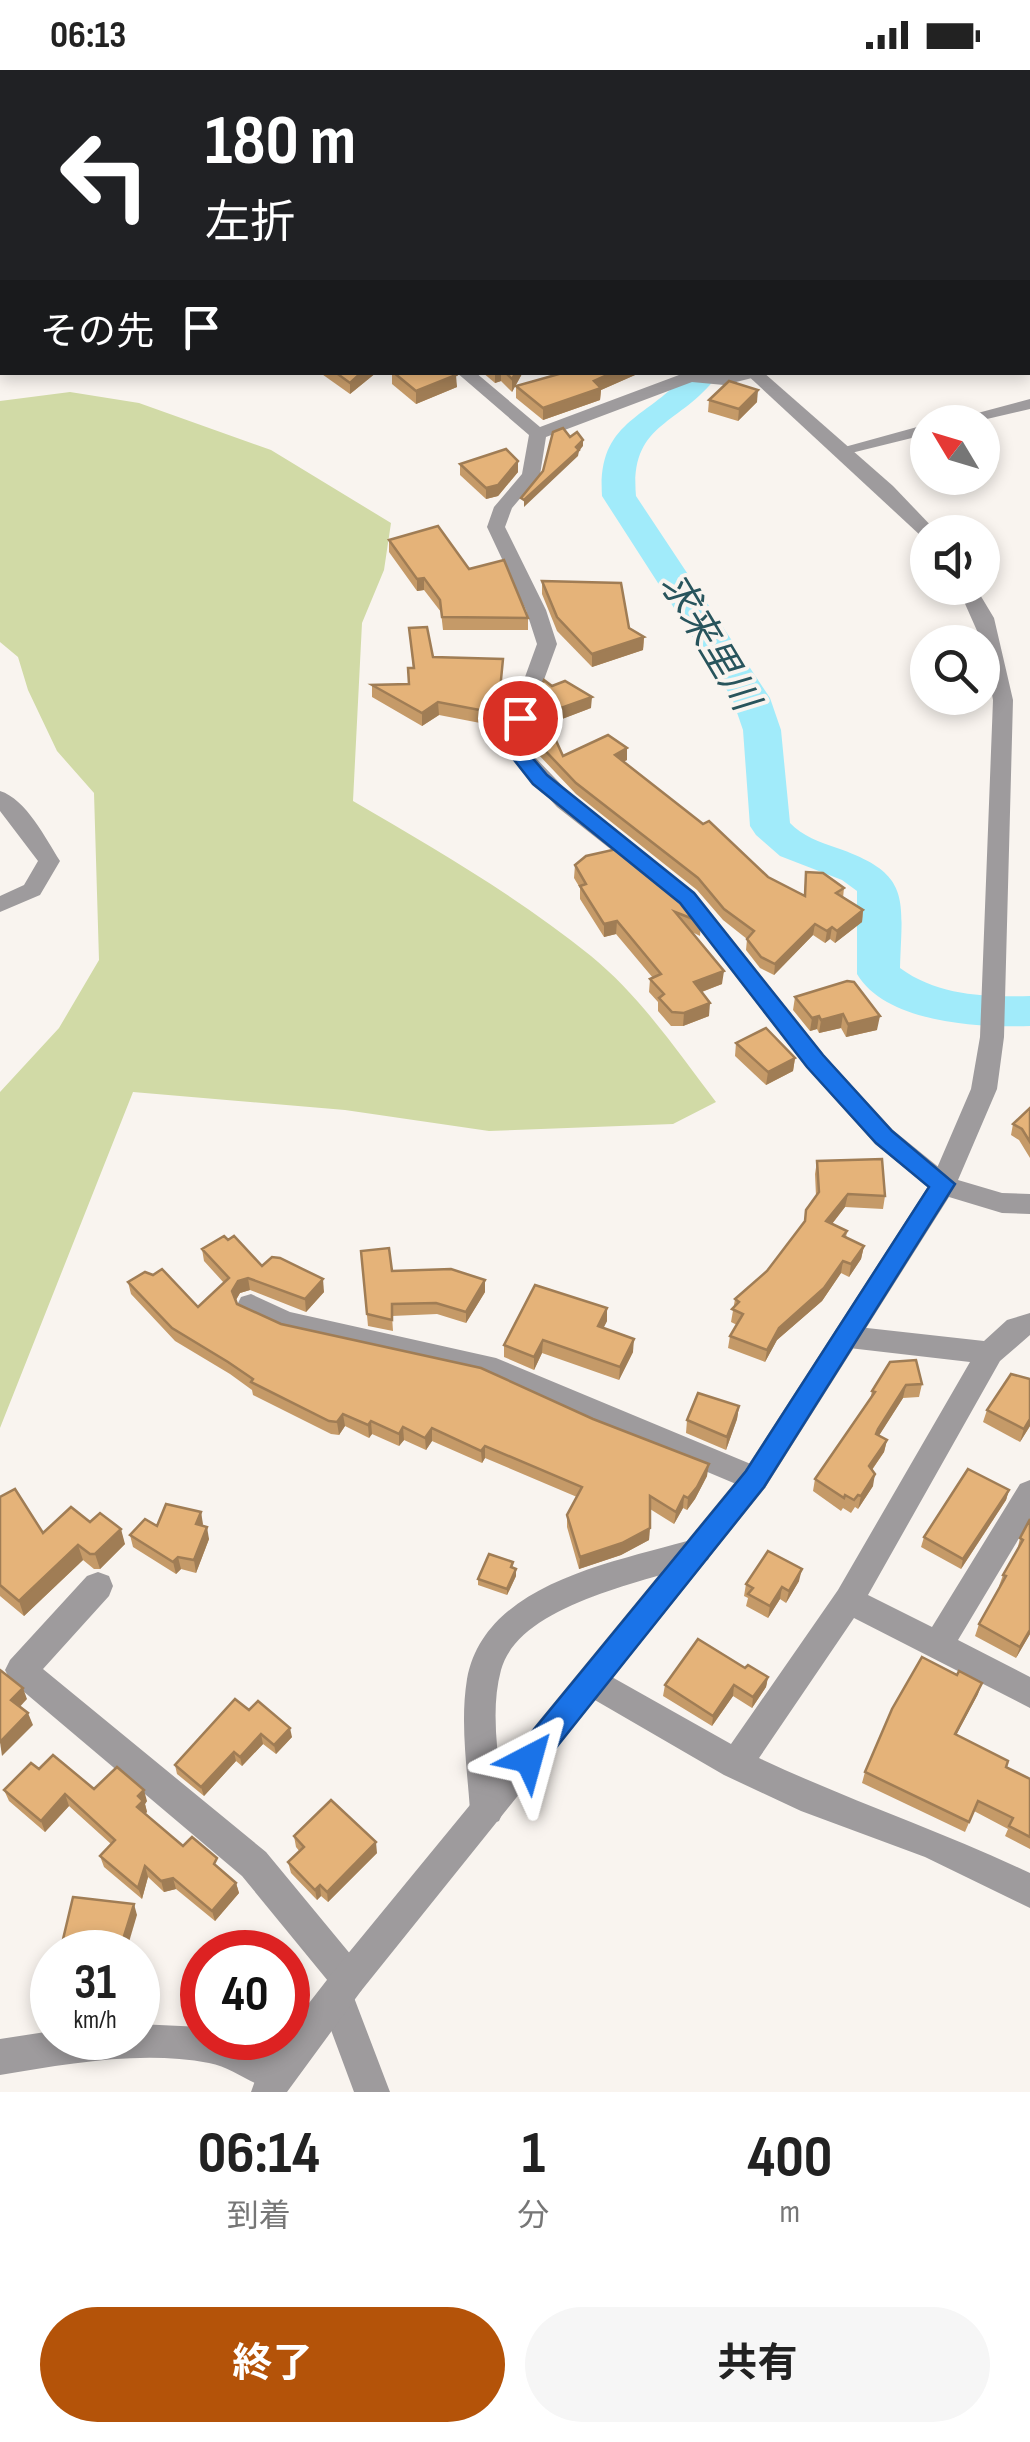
<!DOCTYPE html>
<html lang="ja">
<head>
<meta charset="utf-8">
<style>
  body { margin:0; font-family:"Sofia Sans Condensed","Noto Sans JP",sans-serif; background:#f6f6f6; color:#222; height:100vh; display:flex; flex-direction:column; font-size:38px; white-space:nowrap }
  * { box-sizing:border-box; margin:0 }
  p { font-size:32px; color:#767676 }
  .icon { flex:none; width:55px; height:55px; fill:none; stroke:currentColor; stroke-width:2; stroke-linecap:round; stroke-linejoin:round }
  .map { position:relative; height:2022px; overflow:hidden }
  .details { display:flex; flex-direction:column; background:#fff; flex:1 }
  .details>* { flex:none }
  .banner { position:absolute; left:0px; top:0px; width:1030px; height:305px; box-shadow:0 5px 15px #0003; background:#202124; color:#fff; overflow:hidden }
  .needle { width:65px; rotate:308deg }
  .tools { position:absolute; left:910px; top:335px; display:grid; gap:20px }
  .tools a { display:grid; place-items:center; width:90px; height:90px; border-radius:50%; background:#fff; box-shadow:0 5px 15px #0003; font-size:50px }
  .speed { position:absolute; left:30px; top:1860px; display:flex; gap:20px; font-size:50px; font-weight:700; text-align:center }
  .speed>* { display:grid; place-content:center; width:130px; height:130px; border-radius:50%; background:#fff; box-shadow:0 5px 15px #0003; line-height:1 }
  .speed small { font-size:25px; font-weight:400 }
  .speed .limit { border:15px solid #d22; background:#fff; color:#111 }
  .pin { position:absolute; display:grid; place-items:center; width:85px; height:85px; color:#fff; margin:-42px; border:5px solid #fff; border-radius:50%; box-shadow:0 2px 10px #0007 }
  .me { position:absolute; width:110px; margin:-55px; rotate:39deg; stroke-linejoin:round; filter:drop-shadow(0 0 8px #0008) }
  .turn { display:flex; align-items:center; gap:35px; height:210px; padding:0 40px; font-size:45px }
  .turn .icon { width:130px; height:130px; stroke-width:2.5 }
  .turn b { display:block; font-size:70px; line-height:85px }
  .then { display:flex; align-items:center; height:95px; padding:0 40px; background:#0003; gap:20px; font-size:38px }
  .eta { display:flex; justify-content:space-evenly; align-items:center; height:170px; text-align:center }
  .eta b { font-size:60px; font-weight:700; line-height:70px }
  .cta { display:flex; gap:20px; margin-top:auto; padding:20px 40px }
  .cta a { flex:1; height:115px; border-radius:60px; background:#b45309; color:#fff; font-size:40px; font-weight:700; line-height:115px; text-align:center }
  .cta a+a { background:#f6f6f6; color:#222 }
  .status { display:flex; justify-content:space-between; align-items:center; height:70px; padding:0 50px; background:#fff; direction:ltr }
  .status svg { height:28px; fill:currentColor }
  .map>svg:first-child { display:block }
  .green { fill:#d1daa6 }
  .lines { fill:none; stroke-linecap:round; stroke-linejoin:round }
  .river { fill:#a1ebfa; fill-rule:evenodd }
  .minor { fill:#9e9b9d; fill-rule:evenodd }
  .tertiary { fill:#9e9b9d; fill-rule:evenodd }
  .wall { fill:#c59a68 }
  .shaded-wall { fill:#a07d55 }
  .building { fill:#e5b379; stroke:#a07d55; stroke-width:2.5 }
  .route { fill:#1a73e8; stroke:#114b97; stroke-width:2.5 }
  .labels { text-anchor:middle; stroke-width:8; stroke-linejoin:round; paint-order:stroke }
  .water-label { font-size:38px; font-style:italic; fill:#28545c; stroke:#f9f4ef }
</style>
</head>
<body>
<div class="status"><b>06:13</b><svg viewBox="0 0 49 12"><path d="M0 12V9h3v3zM5 12V6h3v6zM10 12V3h3v9zM15 12V0h3v12zM26 1h20v11H26zM47 4h2v5h-2z"/></svg></div>
<div class="map">
<svg width="1030" height="2022" viewBox="0 0 1030 2022">
  <rect width="100%" height="100%" fill="#f9f4ef"/>
  <!-- green -->
  <g class="green">
    <path d="M645 0H1030V7L1028 2H638Z"/>
    <path d="M70 322 139 333 271 380 391 453 384 500 362 553 353 731C434 778 518 827 591 886 640 926 678 982 716 1032L673 1054 489 1061 345 1040 133 1022 0 1358V1022L59 958 99 890 94 723 57 681 28 620 18 587 0 572V331Z"/>
  </g>
  <g class="lines">
    <!-- river -->
    <path class="river" d="M688 302H720C683 356 629 350 636 426L770 628 781 660 790 753C802 766 820 772 837 778 912 804 902 828 900 898 938 926 985 927 1030 926V956C979 958 886 953 857 904V821L842 810 780 786 756 765 750 756 743 660 732 628 602 426C597 350 647 350 688 302Z"/>
    <!-- minor -->
    <g class="minor">
      <path d="M48 0H63L64 2H50Z"/>
      <path d="M412 0H428L429 2H414Z"/>
      <rect x="1028" y="88" width="2" height="8"/>
      <rect x="1028" y="173" width="2" height="10"/>
      <path d="M0 294 2 302 8 303 0 304Z"/>
      <path d="M456 302H475L540 357 687 302 764 305 724 315 692 312 546 367 540 405 512 438 505 457 546 540 557 574 530 648 532 684 573 727 695 823 824 985 893 1060 952 1108 956 1115 952 1122H934L875 1074 806 997 679 833 557 737 510 686V648L537 574 526 540 487 457 494 437 522 404 529 365Z"/>
      <path d="M1030 329V339L974 352H944Z"/>
      <path d="M928 354V364L839 386 830 381Z"/>
      <path d="M0 721C26 729 46 769 60 791L40 825 0 842V826L24 815 38 791 0 741Z"/>
      <path d="M251 1224 290 1242 496 1288 765 1400 770 1409 765 1418 755 1422 482 1307 284 1263 241 1243 237 1235 241 1227Z"/>
      <path d="M1030 1243V1265L1000 1291 868 1525 932 1557 1020 1414 1030 1410V1450L958 1570 1030 1607V1638L854 1548 759 1688C848 1730 941 1761 1030 1803V1838L925 1787 801 1741 724 1705 581 1622 576 1612 581 1602 592 1597 603 1602 731 1674 838 1520 970 1292 849 1278 839 1275 835 1267 839 1259 849 1256 984 1271 1007 1250Z"/>
      <path d="M697 1468 708 1472 712 1481 708 1490C650 1512 520 1532 501 1600 489 1644 500 1695 504 1740L499 1751 487 1756 475 1751 470 1740C467 1697 460 1652 467 1609 485 1511 618 1492 697 1468Z"/>
      <path d="M98 1502 109 1506 113 1516 109 1526 43 1599 266 1782 361 1897 366 1909 361 1921 353 1925 390 2022H354L318 1925 328 1911 242 1806 10 1610 5 1600 10 1590 87 1506Z"/>
      <path d="M138 1954 202 1957V1968C235 1968 278 1973 292 2007L287 2020C257 2022 237 1998 209 1993 141 1980 67 1994 0 2005V1969L52 1961V1968H138Z"/>
    </g>
    <!-- tertiary -->
    <g class="tertiary">
      <path d="M744 302H763L893 416 937 462 921 466Z"/>
      <path d="M958 518H976L994 548 1013 630 1004 967 997 1019 958 1110 1002 1123 1030 1124V1144L1002 1143 949 1127 765 1418 361 1921 287 2022H251L261 1994 282 1968H288V1960L337 1897 745 1400 931 1112 971 1019 980 967 993 630 982 572Z"/>
    </g>
  </g>
  <!-- wall -->
  <g class="wall">
    <path d="M319 302H377L350 324Z"/>
    <path d="M392 302H453L457 317 416 334 392 314Z"/>
    <path d="M482 302H523L512 322 501 311 495 313Z"/>
    <path d="M637 304 601 320 600 330 543 350 516 328V316Z"/>
    <path d="M709 330 757 332 738 351 708 342Z"/>
    <path d="M460 394 518 402 498 426 486 429 460 405Z"/>
    <path d="M389 470 469 499 528 548V560H443L441 542 424 520 417 521 389 482Z"/>
    <path d="M542 511 644 567 643 580 592 597 557 561 542 524Z"/>
    <path d="M409 558 433 587 503 589 501 620 513 628 506 658 439 645 422 656 372 627V615L409 614 413 598Z"/>
    <path d="M591 638 548 654 563 686 627 678V690L624 691 768 807 804 825 806 802 844 818 843 828 863 840 862 852 835 873 830 869 825 873 813 865 774 905 760 898 746 880 747 869 723 850 697 820 576 724 536 682 534 649Z"/>
    <path d="M575 795 701 852 700 866 692 862 722 914 702 922 709 946 683 956H671L658 941V932L649 922 650 909 653 908 616 864 604 867 580 829V818L574 808Z"/>
    <path d="M847 911 877 960 846 967 841 958 819 963 817 959 810 961 793 940 795 927Z"/>
    <path d="M736 973 795 988 793 1001 766 1015 735 986Z"/>
    <path d="M1030 1038V1088L1019 1070 1011 1065 1013 1054Z"/>
    <path d="M817 1091 885 1126 883 1139 845 1137 832 1154 847 1161 846 1168 864 1176 861 1189 849 1207 841 1203 822 1231 777 1270 765 1292 728 1278 730 1266 737 1255 731 1252 735 1229 767 1201 805 1151 816 1126 815 1104Z"/>
    <path d="M228 1170 262 1196 324 1222 306 1242 250 1220 240 1223 236 1230 237 1234 281 1254 707 1406 695 1429 687 1440 683 1438 674 1454 650 1439 649 1470 621 1485 579 1499 567 1457V1445L577 1427 485 1388 482 1393 432 1371 426 1380 404 1370 399 1376 372 1364 369 1368 345 1356 339 1365 331 1364 253 1325 252 1320 230 1304 175 1271 131 1224 128 1212 198 1237 224 1213 204 1191 202 1179Z"/>
    <path d="M361 1181 392 1201 485 1210V1222L466 1253 437 1244 392 1246 393 1261 368 1256Z"/>
    <path d="M607 1251 603 1258 633 1282 619 1310 542 1283 534 1300 504 1287V1275Z"/>
    <path d="M890 1292 922 1314 919 1327 903 1328 879 1365 887 1370 884 1382 872 1400 873 1416 858 1439 855 1437 851 1443 843 1438 841 1441 813 1421 815 1409 870 1330 872 1321Z"/>
    <path d="M739 1336 737 1349 726 1380 686 1363 687 1350Z"/>
    <path d="M987 1340 1030 1356 1020 1372 983 1352Z"/>
    <path d="M1009 1420 1006 1430 961 1499 921 1477 924 1467Z"/>
    <path d="M0 1427 43 1463 90 1452 125 1474 100 1499H94L83 1490 24 1546 0 1526Z"/>
    <path d="M201 1442 202 1456 209 1469 196 1503 181 1499 176 1504 133 1477 130 1465Z"/>
    <path d="M1030 1449V1564L1016 1588 975 1566 979 1554 1000 1517 999 1516 1003 1505 1017 1481 1020 1468Z"/>
    <path d="M516 1506 507 1525 478 1515V1509Z"/>
    <path d="M799 1511 786 1533 780 1529 768 1548 746 1536 748 1528 744 1526 746 1514Z"/>
    <path d="M768 1607 766 1617 752 1638 733 1626 712 1656 663 1626 665 1615Z"/>
    <path d="M978 1624 956 1665 1006 1697 1030 1709V1779L1005 1766 1008 1759 974 1741 965 1762 862 1713 865 1702Z"/>
    <path d="M249 1640 292 1667 276 1684 263 1674 242 1696 236 1691 204 1726 177 1704 175 1695Z"/>
    <path d="M39 1699 94 1719 147 1731 145 1734 147 1742 145 1744 183 1776 219 1798 236 1813 239 1823 215 1851 176 1819 164 1822 148 1807 142 1829 104 1797 100 1786 111 1774 69 1736 45 1762 9 1731 4 1720Z"/>
    <path d="M294 1766 377 1783 328 1832 321 1826 317 1830 291 1803 288 1792 300 1782 296 1777Z"/>
  </g>
  <!-- shaded-wall -->
  <g class="shaded-wall">
    <path d="M362 302H377L350 324V313Z"/>
    <path d="M495 302H501V311L495 313Z"/>
    <path d="M516 302H523L512 322V309Z"/>
    <path d="M614 302H642L601 320 600 330 543 350V338Z"/>
    <path d="M456 305 457 317 416 334V321Z"/>
    <path d="M758 320 757 332 738 351 739 339Z"/>
    <path d="M583 370V376L579 381 578 386 524 437V430Z"/>
    <path d="M518 391V402L498 426 486 429V418Z"/>
    <path d="M424 508V520L417 521V509Z"/>
    <path d="M644 567 643 580 592 597V584Z"/>
    <path d="M513 615V628L506 658V645Z"/>
    <path d="M592 627 591 638 544 656V644Z"/>
    <path d="M438 632 439 645 422 656V643Z"/>
    <path d="M627 678V690L615 696V685Z"/>
    <path d="M863 840 862 852 835 873 837 861Z"/>
    <path d="M617 851 616 864 604 867V854Z"/>
    <path d="M815 854 813 865 774 905 775 894Z"/>
    <path d="M832 857 830 869 825 873 827 861Z"/>
    <path d="M724 901 722 914 693 925 694 912Z"/>
    <path d="M710 933 709 946 683 956 684 943Z"/>
    <path d="M843 944 841 958 819 963 821 950Z"/>
    <path d="M819 946 817 959 810 961 812 948Z"/>
    <path d="M880 946 877 960 846 967 848 954Z"/>
    <path d="M795 988 793 1001 766 1015 768 1002Z"/>
    <path d="M848 1124 845 1137 824 1164 826 1151Z"/>
    <path d="M864 1176 861 1189 849 1207 851 1194Z"/>
    <path d="M843 1191 841 1203 822 1231 777 1270 765 1292 767 1280 779 1258Z"/>
    <path d="M248 1208 250 1220 240 1223 234 1233 232 1221 238 1211Z"/>
    <path d="M323 1209 324 1222 306 1242 305 1229Z"/>
    <path d="M485 1210V1222L466 1253V1242Z"/>
    <path d="M607 1238V1251L598 1269V1256Z"/>
    <path d="M634 1269 633 1282 619 1310 620 1297Z"/>
    <path d="M543 1270 542 1283 534 1300V1287Z"/>
    <path d="M906 1315 903 1328 875 1372 878 1359Z"/>
    <path d="M739 1336 737 1349 726 1380 727 1367Z"/>
    <path d="M343 1344 345 1356 339 1365 337 1352Z"/>
    <path d="M1030 1349V1356L1020 1372 1024 1359Z"/>
    <path d="M371 1351 372 1364 369 1368 368 1355Z"/>
    <path d="M403 1357 404 1370 399 1376V1364Z"/>
    <path d="M432 1358V1371L426 1380 425 1368Z"/>
    <path d="M887 1370 884 1382 866 1408 869 1396Z"/>
    <path d="M485 1376V1388L482 1393 481 1381Z"/>
    <path d="M709 1394 707 1406 695 1429 687 1440 688 1428Z"/>
    <path d="M875 1404 873 1416 858 1439 861 1426Z"/>
    <path d="M1009 1420 1006 1430 961 1499 963 1489Z"/>
    <path d="M684 1426 683 1438 674 1454 676 1442Z"/>
    <path d="M201 1442 203 1454 198 1467 196 1454Z"/>
    <path d="M207 1457 209 1469 196 1503 194 1490Z"/>
    <path d="M650 1458 649 1470 621 1485 579 1499 580 1487Z"/>
    <path d="M121 1459 125 1474 100 1499 95 1484Z"/>
    <path d="M78 1475 83 1490 24 1546 19 1531Z"/>
    <path d="M178 1487 181 1499 176 1504 173 1492Z"/>
    <path d="M516 1499V1506L507 1525V1519Z"/>
    <path d="M802 1499 799 1511 786 1533 789 1521Z"/>
    <path d="M782 1517 780 1529 768 1548 770 1536Z"/>
    <path d="M1030 1560V1564L1016 1588 1020 1577Z"/>
    <path d="M768 1607 766 1617 752 1638 753 1627Z"/>
    <path d="M982 1613 978 1624 951 1675 955 1664Z"/>
    <path d="M734 1615 733 1626 712 1656 713 1646Z"/>
    <path d="M23 1618 27 1629 16 1641 11 1630Z"/>
    <path d="M28 1643 33 1655 2 1686 0 1672Z"/>
    <path d="M290 1658 292 1667 276 1684 274 1675Z"/>
    <path d="M261 1664 263 1674 242 1696 240 1687Z"/>
    <path d="M234 1682 236 1691 204 1726 201 1717Z"/>
    <path d="M144 1720 147 1731 145 1734 147 1742 140 1748 137 1737 138 1726Z"/>
    <path d="M65 1724 69 1736 45 1762 41 1751Z"/>
    <path d="M376 1772 377 1783 328 1832 327 1822Z"/>
    <path d="M145 1796 148 1807 142 1829 138 1818Z"/>
    <path d="M173 1808 176 1819 164 1822 161 1811Z"/>
    <path d="M236 1813 239 1823 215 1851 212 1841Z"/>
    <path d="M320 1815 321 1826 317 1830 315 1820Z"/>
    <path d="M134 1834 137 1845 126 1882H119Z"/>
  </g>
  <!-- building -->
  <g class="building">
    <path d="M335 302H362L350 313Z"/>
    <path d="M393 302H453L456 305 416 321Z"/>
    <path d="M505 302H516L512 309Z"/>
    <path d="M566 302H614L594 311 601 318 543 338 516 316Z"/>
    <path d="M729 311 758 320 739 339 709 330Z"/>
    <path d="M563 358 570 367 577 362 583 370 576 377 579 380 524 430 521 428 543 401 553 362Z"/>
    <path d="M506 379 518 391 498 415 486 418 460 394Z"/>
    <path d="M438 456 469 499 504 490 528 548 442 547 440 530 424 508 417 509 389 470Z"/>
    <path d="M542 511 621 513 629 558 644 567 592 584 557 547Z"/>
    <path d="M427 557 433 587 503 589 500 620 513 615 506 645 438 632 422 643 372 615 409 614 408 598H414L409 558Z"/>
    <path d="M544 610 552 616 565 611 592 627 544 644 563 686 608 665 627 678 615 685 703 754 709 751 768 807 805 826 806 802 823 803 844 818 836 823 863 840 837 861 832 857 827 861 815 854 775 894 761 887 747 869 754 861 724 839 698 808 576 713 536 671 534 637Z"/>
    <path d="M621 778 677 823 701 852 675 842 724 901 694 912 710 933 684 943 672 942 659 928 664 924 650 909 661 904 617 851 604 854 580 816 586 814 575 795 586 786Z"/>
    <path d="M847 911 854 912 880 946 848 954 843 944 821 950 819 946 812 948 795 927Z"/>
    <path d="M766 958 795 988 768 1002 736 973Z"/>
    <path d="M1030 1038V1072L1022 1059 1013 1054Z"/>
    <path d="M882 1089 885 1126 848 1124 826 1151 847 1161 843 1166 864 1176 851 1194 843 1191 824 1218 779 1258 767 1280 730 1266 743 1244 732 1239 739 1232 735 1229 767 1201 805 1151 806 1140 819 1122 817 1091Z"/>
    <path d="M224 1166 228 1170 234 1166 262 1196 272 1187 280 1188 323 1209 305 1229 248 1208 238 1211 232 1221 237 1234 281 1254 481 1298 593 1349 709 1394 697 1417 688 1428 684 1426 676 1442 650 1426V1458L622 1473 580 1487 567 1445 582 1417 485 1376 481 1381 432 1358 425 1368 403 1357 399 1364 371 1351 368 1355 343 1344 337 1352 329 1351 251 1312 253 1309 228 1292 172 1258 128 1212 145 1202 153 1205 162 1199 198 1237 229 1208 202 1179Z"/>
    <path d="M389 1178 392 1201 451 1199 485 1210 466 1242 436 1233 392 1234V1250L367 1244 361 1181Z"/>
    <path d="M535 1215 607 1238 598 1256 634 1269 620 1297 543 1270 534 1287 504 1275Z"/>
    <path d="M916 1290 922 1314 906 1315 878 1359 876 1364 887 1370 869 1396 875 1404 861 1426 858 1425 854 1430 845 1425 844 1428 815 1409 875 1322 872 1321 890 1292Z"/>
    <path d="M1011 1304 1030 1309V1349L1024 1359 987 1340Z"/>
    <path d="M698 1323 739 1336 727 1367 687 1350Z"/>
    <path d="M968 1399 1009 1420 963 1489 924 1467Z"/>
    <path d="M15 1419 43 1463 71 1437 90 1452 100 1443 121 1459 95 1484H90L78 1475 19 1531 0 1515V1427Z"/>
    <path d="M166 1434 201 1442 196 1454 207 1457 194 1490 178 1487 173 1492 130 1465 145 1449 157 1456Z"/>
    <path d="M1030 1449V1560L1020 1577 979 1554 1006 1506 1003 1505 1023 1470 1020 1468Z"/>
    <path d="M768 1481 802 1499 789 1521 782 1517 770 1536 748 1524 753 1518 746 1514Z"/>
    <path d="M489 1484 513 1492 511 1497 516 1499 507 1519 478 1509Z"/>
    <path d="M698 1569 745 1598 748 1595 768 1607 753 1627 734 1615 713 1646 665 1615Z"/>
    <path d="M922 1587 957 1605 959 1601 982 1613 955 1664 1008 1691 1006 1697 1030 1709V1767L1009 1756 1013 1748 978 1731 969 1752 865 1702 892 1639Z"/>
    <path d="M0 1600 23 1618 11 1630 28 1643 0 1672Z"/>
    <path d="M235 1629 249 1640 258 1631 290 1658 274 1675 261 1664 240 1687 234 1682 201 1717 175 1695Z"/>
    <path d="M53 1685 94 1719 117 1697 144 1720 138 1726 143 1731 137 1737 183 1776 192 1767 217 1788 214 1794 236 1813 212 1841 173 1808 161 1811 145 1796 138 1818 100 1786 115 1770 65 1724 41 1751 4 1720 31 1693 39 1699Z"/>
    <path d="M331 1730 376 1772 327 1822 320 1815 315 1820 288 1792 304 1777 294 1766Z"/>
    <path d="M73 1827 134 1834 119 1882H60Z"/>
  </g>
  <!-- route -->
  <path class="route" d="M520 642 530 648V685L547 705 694 823 823 985 892 1061 955 1114 764 1417 539 1699 529 1703 518 1699 514 1689 518 1679 746 1401 929 1117 876 1073 807 997 680 833 533 714 511 686 510 648Z"/>
  <g class="labels">
    <!-- water labels -->
    <g class="water-label">
      <text transform="translate(710 571) rotate(59)" y="13">求来里川</text>
    </g>
  </g>
</svg>
<div class="tools">
<a><svg class="needle" viewBox="-14 -14 28 28"><path d="M0-13l5 13h-10z" fill="#e53935"/><path d="M0 13l5-13h-10z" fill="#767676"/></svg></a>
<a><svg class="icon" aria-label="sound" viewBox="0 0 24 24"><path d="M4 9h4l5-4v14l-5-4H4zM17 9q2 3 0 6"/></svg></a>
<a><svg class="icon" aria-label="search" viewBox="0 0 24 24"><circle cx="10" cy="10" r="6"/><path d="M15 15l6 6"/></svg></a>
</div>
<div class="speed"><div>31<small>km/h</small></div><div class="limit">40</div></div>
<div class="pin" style="left:520px;top:648px;background:#d93025"><svg class="icon" aria-label="arrive" viewBox="0 0 24 24"><path d="M6 21V4h12l-3 4 3 4H6"/></svg></div>
<svg class="me" style="left:529px;top:1689px" viewBox="-20 -20 40 40"><path d="M0-17L14 15 0 8-14 15z" fill="#1a73e8" stroke="#fff" stroke-width="4"/></svg>
<div class="banner">
<div class="turn"><svg class="icon" aria-label="left" viewBox="0 0 24 24"><path d="M17 20v-9H6M10 6l-5 5 5 5"/></svg><div><b>180 m</b>左折</div></div>
<div class="then">その先<svg class="icon" aria-label="arrive" viewBox="0 0 24 24"><path d="M6 21V4h12l-3 4 3 4H6"/></svg></div>
</div>
</div>
<section class="details">
<div class="eta">
<div><b>06:14</b><p>到着</p></div>
<div><b>1</b><p>分</p></div>
<div><b>400</b><p>m</p></div>
</div>
<div class="cta"><a>終了</a><a>共有</a></div>
</section>
</body>
</html>
